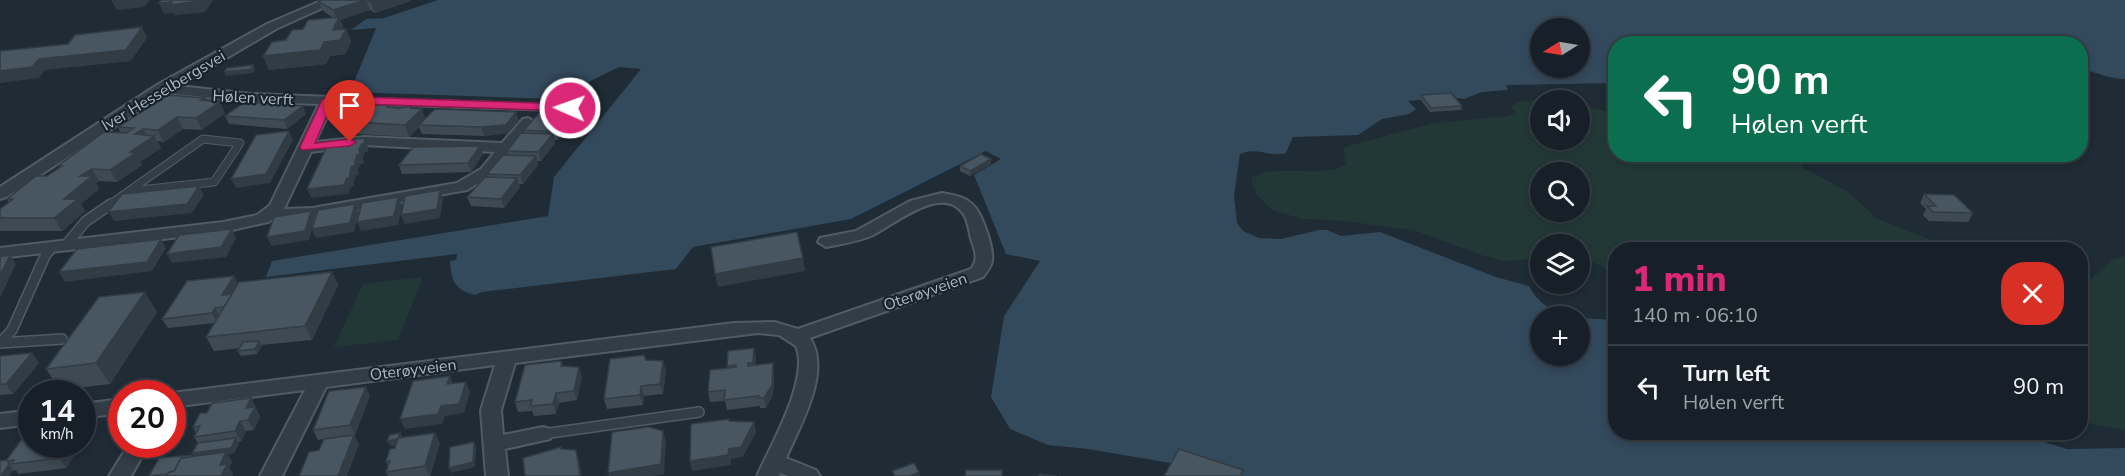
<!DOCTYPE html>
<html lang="en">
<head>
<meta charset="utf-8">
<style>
  body { margin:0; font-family:"Nunito Sans",sans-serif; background:#242d34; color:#f1f3f6; height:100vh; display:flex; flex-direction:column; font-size:22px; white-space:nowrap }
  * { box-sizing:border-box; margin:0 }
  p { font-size:20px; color:#9ea3a8 }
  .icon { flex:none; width:33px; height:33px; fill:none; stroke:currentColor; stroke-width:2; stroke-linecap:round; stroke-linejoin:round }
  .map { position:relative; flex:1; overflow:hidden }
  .drawer { position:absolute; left:1608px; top:242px; width:480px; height:198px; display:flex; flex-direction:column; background:#172028; border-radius:24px; box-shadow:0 3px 9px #0003,0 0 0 2px #363e45 }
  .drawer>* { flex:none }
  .hud { position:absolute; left:1608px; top:36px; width:480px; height:126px; border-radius:24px; box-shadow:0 3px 9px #0003,0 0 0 2px #363e45; background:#0b6e4f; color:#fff; overflow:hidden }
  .needle { width:39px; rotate:259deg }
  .tools { position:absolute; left:1530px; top:18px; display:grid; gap:12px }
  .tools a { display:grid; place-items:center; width:60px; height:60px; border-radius:50%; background:#172028; box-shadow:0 3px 9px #0003,0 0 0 2px #363e45; font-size:30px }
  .speed { position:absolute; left:18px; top:380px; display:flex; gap:12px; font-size:30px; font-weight:700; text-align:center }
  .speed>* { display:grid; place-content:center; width:78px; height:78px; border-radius:50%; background:#172028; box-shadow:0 3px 9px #0003,0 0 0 2px #363e45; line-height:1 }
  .speed small { font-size:15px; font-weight:400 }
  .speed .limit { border:9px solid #d22; background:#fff; color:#111 }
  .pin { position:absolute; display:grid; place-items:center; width:51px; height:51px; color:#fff; margin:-62px -26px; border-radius:50% 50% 50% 0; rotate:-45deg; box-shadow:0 0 6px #0007 }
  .pin .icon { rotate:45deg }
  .me { position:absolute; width:66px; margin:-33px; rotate:272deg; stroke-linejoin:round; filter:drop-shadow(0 0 4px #0008) }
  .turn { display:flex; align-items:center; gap:21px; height:126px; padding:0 24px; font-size:27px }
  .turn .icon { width:78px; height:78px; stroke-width:2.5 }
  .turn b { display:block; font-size:42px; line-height:51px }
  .round { display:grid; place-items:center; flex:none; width:63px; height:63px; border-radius:24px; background:#242d34 }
  .summary { display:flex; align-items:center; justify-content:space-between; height:102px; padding:0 24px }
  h1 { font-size:36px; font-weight:800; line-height:45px; color:#db2777 }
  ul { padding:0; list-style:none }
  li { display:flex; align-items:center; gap:18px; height:84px; padding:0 24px; border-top:2px solid #363e45 }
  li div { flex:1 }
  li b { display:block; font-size:22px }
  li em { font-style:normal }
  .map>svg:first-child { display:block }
  .green { fill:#223837; fill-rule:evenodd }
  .water { fill:#33495c; fill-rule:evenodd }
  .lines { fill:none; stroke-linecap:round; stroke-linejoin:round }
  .lane-far1-casing { stroke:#505b64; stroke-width:9 }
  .lane-casing { stroke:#505b64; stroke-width:12 }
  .street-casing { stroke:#505b64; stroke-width:4 }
  .lane-far1 { stroke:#333d46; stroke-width:7 }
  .lane { stroke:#333d46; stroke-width:9 }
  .street { fill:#333d46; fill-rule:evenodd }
  .wall { fill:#3d4a53 }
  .shaded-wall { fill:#323c44 }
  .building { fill:#475661; stroke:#323c44; stroke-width:1.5 }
  .route { fill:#db2777; stroke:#8e194d; stroke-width:1.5 }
  .labels { text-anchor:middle; stroke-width:4.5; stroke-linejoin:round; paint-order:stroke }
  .street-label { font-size:16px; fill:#acb8c3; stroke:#18222a }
</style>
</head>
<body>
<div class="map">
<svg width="2125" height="476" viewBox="0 0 2125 476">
  <rect width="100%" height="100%" fill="#1f2b35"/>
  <!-- green -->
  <g class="green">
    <path d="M1544 99 1561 100H1540V140H1580V105L1615 113 1616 154 1941 155 1877 160 1833 158 1802 160 1803 168 1847 191 1878 219 1955 249H1616L1615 276 1602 266 1580 258V244H1540V258L1505 261 1484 256 1413 230 1335 220 1302 219 1272 210 1257 195 1251 177C1281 163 1316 179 1346 165L1343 148 1355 144 1434 123 1509 116 1515 112 1511 106 1519 102ZM1540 172H1580V212H1540Z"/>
    <path d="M2125 256V430L2081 422 2080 286 2085 285 2113 259Z"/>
    <path d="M423 277 398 340 334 347 363 284Z"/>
  </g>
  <!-- water -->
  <path class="water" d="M438 0H2125V79C2108 79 2097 72 2081 69L2080 44H1616L1615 83 1506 85 1508 90 1482 92 1464 99 1450 97 1408 101 1416 109 1409 114 1382 119 1358 135 1293 137 1286 153C1268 158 1258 146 1240 154L1234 196 1237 223 1243 231 1259 238 1281 239 1319 230H1327L1341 236 1380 232 1496 277 1529 286C1540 306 1551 310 1572 316H1540V356H1580V318L1615 320 1616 432H2012L2067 449 2125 448V476H1235L1229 473 1088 449 1048 445 1010 429 991 397 1004 316 1040 261 1006 254 974 175 1001 159 986 151 851 219 693 247 676 269 482 292 475 295C455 290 451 281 450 261L456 260 457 254 266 277 272 261 548 216 554 177 641 69 619 67 554 99 350 92 376 28 351 30 366 19 384 18ZM1540 28H1580V68H1540Z"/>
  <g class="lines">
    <!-- lane-far1 casing -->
    <g class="lane-far1-casing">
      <g id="lane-far1">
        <path d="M328 100 570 108"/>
        <path d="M109 205 203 139 240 143 214 182 130 191"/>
      </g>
    </g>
    <!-- lane casing -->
    <g class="lane-casing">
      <g id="lane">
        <path d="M66 245 86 221 111 204"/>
        <path d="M0 343 12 330 45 256 52 247"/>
        <path d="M0 343 62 339"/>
        <path d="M543 434 699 412"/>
      </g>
    </g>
    <!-- street casing -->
    <g class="street-casing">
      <g id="street">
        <path d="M323 0H340L276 29 179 86 251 94 333 97 335 100 315 142 364 137 502 143 523 119 528 118 535 122 491 175 467 190 312 218 273 219 268 222 223 232 0 258V248L223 222 257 215 270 205 319 104 251 102 167 93 6 197 0 199V187L157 85 267 24ZM364 145 495 152 481 169 457 183 312 208 284 209 311 152Z"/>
        <path d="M942 193C953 195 963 196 972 204 982 212 994 248 992 261 991 267 987 272 983 277L810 338C832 371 800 426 786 458L816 470 820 476H788L780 473 779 476H757C771 445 810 378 796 346L779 335 758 333 515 363 501 410 503 435 543 427 550 429 553 434 550 439 505 449 508 476H486L481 410 495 365 326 387 282 476H260L305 390 172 407V393L734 323 774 322 798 329 971 269C979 259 975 250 971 239 969 230 968 219 962 212 940 185 894 225 871 236 857 242 841 244 826 247L818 242 820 238 856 231 910 201Z"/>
        <path d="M122 399V413L82 418V404Z"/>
        <path d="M32 410V424L0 428V414Z"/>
        <path d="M129 444H149L131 476H109Z"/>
      </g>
    </g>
    <!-- lane-far1 -->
    <use href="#lane-far1" class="lane-far1"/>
    <!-- lane -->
    <use href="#lane" class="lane"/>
    <!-- street -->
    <use href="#street" class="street"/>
  </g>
  <!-- wall -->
  <g class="wall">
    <path d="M321 0H411V1L375 13 370 10 340 20 344 29H346L351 42 345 54 330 56 326 64 269 70 263 56 303 29 332 17 323 11 318 1Z"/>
    <path d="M1421 95 1462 106 1461 110 1430 112 1420 99Z"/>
    <path d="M205 98 206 101 225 113 202 130 183 129 164 142 157 141 161 148 140 162 142 165 117 182 99 181 96 183 99 189 81 204 85 211 62 231H0V209L9 202 7 199 47 176 59 168 58 166 121 133 118 127Z"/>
    <path d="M390 108 425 119 519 121 508 133 484 136 422 134 419 127 409 137 342 133 337 121Z"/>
    <path d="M306 114 287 129 229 124 225 116Z"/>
    <path d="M572 123 558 140H554L555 143 541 161H537L538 165 523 184H519L520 187 504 208 471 206 467 197 488 177 487 174 508 155 507 151 525 133 524 130Z"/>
    <path d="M483 154 471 172 402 174 399 165Z"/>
    <path d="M991 164 970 176 960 171V166Z"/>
    <path d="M1924 194 1973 213 1968 222 1929 221 1923 215 1926 209 1920 203Z"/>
    <path d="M332 272 338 285 312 340 261 345 257 354 241 356 238 351 240 348 214 351 206 337 215 323 168 328 162 319 238 284Z"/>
    <path d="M157 312 110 384 60 390 46 369Z"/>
    <path d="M32 353 39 363 13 394 0 395V356Z"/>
    <path d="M756 358 755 365 774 373 773 395 766 408H760V406L727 410 725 401 710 402 708 392 728 368 727 366Z"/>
    <path d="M646 360 666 370 663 394 644 396 643 405 607 409 604 399Z"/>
    <path d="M562 363 563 366 582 377 577 400 559 403 556 414 534 416 532 411 518 412 515 402Z"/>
    <path d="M370 396 355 435H354L359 445 319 450 324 439 318 440 313 430Z"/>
    <path d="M251 398 260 417 254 430 246 431 241 441 238 442 239 443 234 453 227 454 232 462 229 468 233 474 232 476H149L192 455 193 457H195L192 453 198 443 194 437 196 433 193 427 207 413Z"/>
    <path d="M400 433 403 438 440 443 430 476H388L386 472 388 466 386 461 396 445 390 446Z"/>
    <path d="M82 444 66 468 18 474 16 470 14 471 13 470 9 476 7 460Z"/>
  </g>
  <!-- shaded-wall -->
  <g class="shaded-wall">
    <path d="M111 0H150L144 7 117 10Z"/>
    <path d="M201 0H213L205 12 175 15 174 13 164 14 159 3Z"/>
    <path d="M365 0H366L370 10 340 20 344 30 346 29 351 42 345 54 330 56 326 64 269 70 263 56 324 42 333 30 337 21 333 10Z"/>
    <path d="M377 0H411V1L375 13 371 2Z"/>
    <path d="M142 27 147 38 131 61 45 70 39 78 0 83V71Z"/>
    <path d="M253 65 255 69 253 73 226 76 224 72Z"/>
    <path d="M205 98 210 108 220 102 225 113 202 130 196 118 201 100Z"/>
    <path d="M303 106 306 114 287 129 284 120Z"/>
    <path d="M411 106 415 115 422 109 426 120 419 125V127L409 137 405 125Z"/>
    <path d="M516 112 519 121 508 133 484 136 481 127Z"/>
    <path d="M569 114 572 123 558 140 555 132Z"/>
    <path d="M177 117 183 129 164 142 158 130Z"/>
    <path d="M143 129 149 139 154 136 161 148 140 162 142 165 117 182 110 170 130 152 135 134Z"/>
    <path d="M289 131 293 140 270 183 236 188 231 179Z"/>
    <path d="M553 134 555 143 541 161 538 152Z"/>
    <path d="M364 138 368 147V152H365L363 158 364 163 361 164 358 169 359 175H356L354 181V186L351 187 348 194 311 198 307 189 350 172Z"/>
    <path d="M480 146 483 154 471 172 468 163Z"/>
    <path d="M536 156 538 165 523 184 520 175Z"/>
    <path d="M991 159V164L970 176V171Z"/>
    <path d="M92 169 99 181 96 183 99 189 81 204 85 211 62 231 54 218 64 199 80 176Z"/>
    <path d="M517 178 520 187 504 208 501 199Z"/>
    <path d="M199 186 204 195 192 213 114 221 108 212Z"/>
    <path d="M440 190 443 199 440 218 405 224 401 215Z"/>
    <path d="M398 197 402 206 398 225 361 231 357 222Z"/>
    <path d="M355 204 359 213 354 232 316 238 312 230 309 240 271 246 267 237 311 211 315 220Z"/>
    <path d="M232 229 236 238 226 257 172 263 167 254Z"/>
    <path d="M161 239 166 248 152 271 65 282 59 272Z"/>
    <path d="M10 255 16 264 0 298V276Z"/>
    <path d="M803 258 805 271 718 287 715 274Z"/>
    <path d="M332 272 338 285 312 340 305 326Z"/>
    <path d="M234 276 239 285 227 305 222 295Z"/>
    <path d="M145 292 157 312 110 384 96 363Z"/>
    <path d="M215 308 220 317 217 323 212 313Z"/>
    <path d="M259 341 262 346 257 354 255 349Z"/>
    <path d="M754 348 756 358 755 372 753 363Z"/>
    <path d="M32 353 39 363 13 394 6 384Z"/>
    <path d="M663 361 666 370 663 394 660 384Z"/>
    <path d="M773 363 774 373 773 395 766 408 764 398Z"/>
    <path d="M579 367 582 377 577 400 574 391Z"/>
    <path d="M450 376 454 386 447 384Z"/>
    <path d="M466 382 470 392 464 413 445 416 442 424 405 429 400 419 441 406Z"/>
    <path d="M641 386 644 396 643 405 640 395Z"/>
    <path d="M366 387 370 396 355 435 350 425Z"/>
    <path d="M556 393 559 403 556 414 553 404Z"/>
    <path d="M251 398 260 417 254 430 248 420 246 408Z"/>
    <path d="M84 420 91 430 82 443V423Z"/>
    <path d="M240 421 246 431 241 441 235 431Z"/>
    <path d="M754 422 756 432 743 457 731 459V465L692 471 690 461 729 449Z"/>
    <path d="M663 431 666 441 664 474 652 476H609L608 473Z"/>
    <path d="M400 433 403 438 401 444 390 446 387 441Z"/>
    <path d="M435 433 440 443 429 476 425 466Z"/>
    <path d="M354 435 359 445 347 476H338Z"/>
    <path d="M236 438 239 443 234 453 227 454 232 462 229 468 233 474 232 476H221L220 465 196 458 192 453Z"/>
    <path d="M474 442 476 447 475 467 451 473 449 468Z"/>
    <path d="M68 444H82L66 468 59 458Z"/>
    <path d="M576 450 579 460 582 476H580Z"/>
    <path d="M9 464 13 470 9 476H1Z"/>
    <path d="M919 472 920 476H910Z"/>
  </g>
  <!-- building -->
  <g class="building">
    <path d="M161 0H201L200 1 170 5 172 2 159 3Z"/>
    <path d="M321 0H365L333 10 318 1Z"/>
    <path d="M367 0H377L371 2Z"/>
    <path d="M339 17 333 30 346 29 340 40 324 42 320 50 263 56 272 42 286 40 292 30 303 29 308 20Z"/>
    <path d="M142 27 126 50 39 59 32 67 0 71V51L68 44 75 35Z"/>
    <path d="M253 65 251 69 224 72 227 68Z"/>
    <path d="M1451 93 1462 106 1431 108 1421 95Z"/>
    <path d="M167 95 205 98 201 100 220 102 196 118 177 117 158 130 143 129 135 134 154 136 130 152 135 153 110 170 92 169 80 176H92L64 199H78L54 218H0V209L13 199H7L36 176H47L62 166H58L104 132 126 133 134 128 118 127Z"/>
    <path d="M245 102 303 106 284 120 225 116Z"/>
    <path d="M354 105H389L387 107 399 108 411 106 410 108 422 109 405 125 337 121Z"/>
    <path d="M435 109 516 112 506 125 481 127 419 125Z"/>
    <path d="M539 113 569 114 555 132 524 130Z"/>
    <path d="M289 131 266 174 231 179 256 135Z"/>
    <path d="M521 133 553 134 538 152 507 151Z"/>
    <path d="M364 138 365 143 362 144 359 149 360 154 357 155 355 161V166H352L350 172V178H347L344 185 307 189 329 142Z"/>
    <path d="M480 146 468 163 399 165 413 147Z"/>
    <path d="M981 154 991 159 970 171 960 166Z"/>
    <path d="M503 155 536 156 520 175 487 174Z"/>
    <path d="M485 177 517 178 501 199 467 197Z"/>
    <path d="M199 186 187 204 108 212 122 194Z"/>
    <path d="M440 190 437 209 401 215 405 196Z"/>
    <path d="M1924 194 1954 195 1973 213 1933 212 1927 206H1936Z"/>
    <path d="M398 197 394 216 357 222 362 203Z"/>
    <path d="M355 204 350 223 312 229 318 210Z"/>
    <path d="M311 211 305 231 267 237 274 217Z"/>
    <path d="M232 229 221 247 167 254 179 235Z"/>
    <path d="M797 232 803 258 715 274 711 247Z"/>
    <path d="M161 239 147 262 59 272 77 249Z"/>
    <path d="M10 255 0 276V257Z"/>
    <path d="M332 272 305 326 206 337 239 282Z"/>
    <path d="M234 276 222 295 232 294 224 307 215 308 212 313 162 319 187 281Z"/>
    <path d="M145 292 96 363 46 369 99 297Z"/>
    <path d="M259 341 255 349 238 351 243 342Z"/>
    <path d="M754 348 753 363H748V366L773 363 772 385 764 398H758L759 396 724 400 725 390 708 392 710 370 736 367V365L727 366 728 351Z"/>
    <path d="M32 353 6 384H0V356Z"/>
    <path d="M644 355 646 360 663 361 660 384 641 386 640 395 604 399 610 359Z"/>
    <path d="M560 361 562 363 561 366 579 367 574 391 556 393 553 404 530 406 532 400 515 402 525 365Z"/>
    <path d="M450 376 447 384 466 382 459 404 441 406 438 414 400 419 413 381Z"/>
    <path d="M366 387 350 425 313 430 329 391Z"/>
    <path d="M251 398 246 408 255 407 248 420 240 421 235 431 194 437 200 426 193 427 200 413H207L212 403Z"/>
    <path d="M729 419V421L754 422 741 447 729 449 728 455 690 461 691 424Z"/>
    <path d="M649 427 663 431 661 464 608 473 612 432Z"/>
    <path d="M29 429H32V444H68L59 458 11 464 14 460 6 461Z"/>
    <path d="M400 433 398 439 387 441 390 435Z"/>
    <path d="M435 433 425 466 386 472 390 461H386L390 449 395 448 398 438Z"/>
    <path d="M354 435 338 476H299L309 452 319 450 324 439Z"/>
    <path d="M236 438 231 448 192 453 198 443Z"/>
    <path d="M474 442 473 462 449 468 450 447Z"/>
    <path d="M561 447V449L576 450 580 476H525L523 458Z"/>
    <path d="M1179 449 1243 470 1240 476H1164Z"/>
    <path d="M226 452 220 465 227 464 221 476H166L169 472 174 471 181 458Z"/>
    <path d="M192 455 191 457 181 458 174 471 169 472 167 474 149 476 159 458Z"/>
    <path d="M7 460 9 464 1 476H0V461Z"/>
    <path d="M914 463 919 472 910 476H895L892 471Z"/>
    <path d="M966 470H1002V476H965Z"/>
    <path d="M1039 474 1057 476H1038Z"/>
  </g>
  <!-- route -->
  <path class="route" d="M328 96 570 104 575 108 570 111 332 103 315 143 350 139 356 142 350 146 302 150 300 147 322 100Z"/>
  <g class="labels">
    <!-- street labels -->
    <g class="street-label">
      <text transform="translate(163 90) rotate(-31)" y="6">Iver Hesselbergsvei</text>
      <text transform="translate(253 97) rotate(3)" y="6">Hølen verft</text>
      <text transform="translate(925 291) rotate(-19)" y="6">Oterøyveien</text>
      <text transform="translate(413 369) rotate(-7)" y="6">Oterøyveien</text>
    </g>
  </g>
</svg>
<div class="tools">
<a><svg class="needle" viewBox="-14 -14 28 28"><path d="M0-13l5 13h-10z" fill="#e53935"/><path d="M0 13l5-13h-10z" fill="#9ea3a8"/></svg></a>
<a><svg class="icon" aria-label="sound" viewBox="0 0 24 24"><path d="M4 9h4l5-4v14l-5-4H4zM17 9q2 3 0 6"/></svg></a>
<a><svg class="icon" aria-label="search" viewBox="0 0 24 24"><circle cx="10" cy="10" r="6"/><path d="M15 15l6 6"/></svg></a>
<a><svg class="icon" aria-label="layers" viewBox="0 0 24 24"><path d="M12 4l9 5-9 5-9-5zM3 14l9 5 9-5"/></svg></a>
<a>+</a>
</div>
<div class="speed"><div>14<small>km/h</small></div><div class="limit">20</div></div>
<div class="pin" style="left:350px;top:142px;background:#d93025"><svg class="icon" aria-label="arrive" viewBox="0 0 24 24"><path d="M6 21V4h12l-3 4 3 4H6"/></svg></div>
<svg class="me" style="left:570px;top:108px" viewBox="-20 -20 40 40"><circle r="17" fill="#db2777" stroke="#fff" stroke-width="3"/><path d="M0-11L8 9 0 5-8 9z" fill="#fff"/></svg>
<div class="hud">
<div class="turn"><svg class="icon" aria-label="left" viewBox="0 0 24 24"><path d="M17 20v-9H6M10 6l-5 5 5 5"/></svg><div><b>90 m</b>Hølen verft</div></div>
</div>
<section class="drawer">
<div class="summary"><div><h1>1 min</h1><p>140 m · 06:10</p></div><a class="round" style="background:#d93025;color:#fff"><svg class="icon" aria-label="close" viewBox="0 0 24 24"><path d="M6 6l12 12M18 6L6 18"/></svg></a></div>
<ul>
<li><svg class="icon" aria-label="left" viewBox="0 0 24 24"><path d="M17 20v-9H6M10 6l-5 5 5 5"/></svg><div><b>Turn left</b><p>Hølen verft</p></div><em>90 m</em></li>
</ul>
</section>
</div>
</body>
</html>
